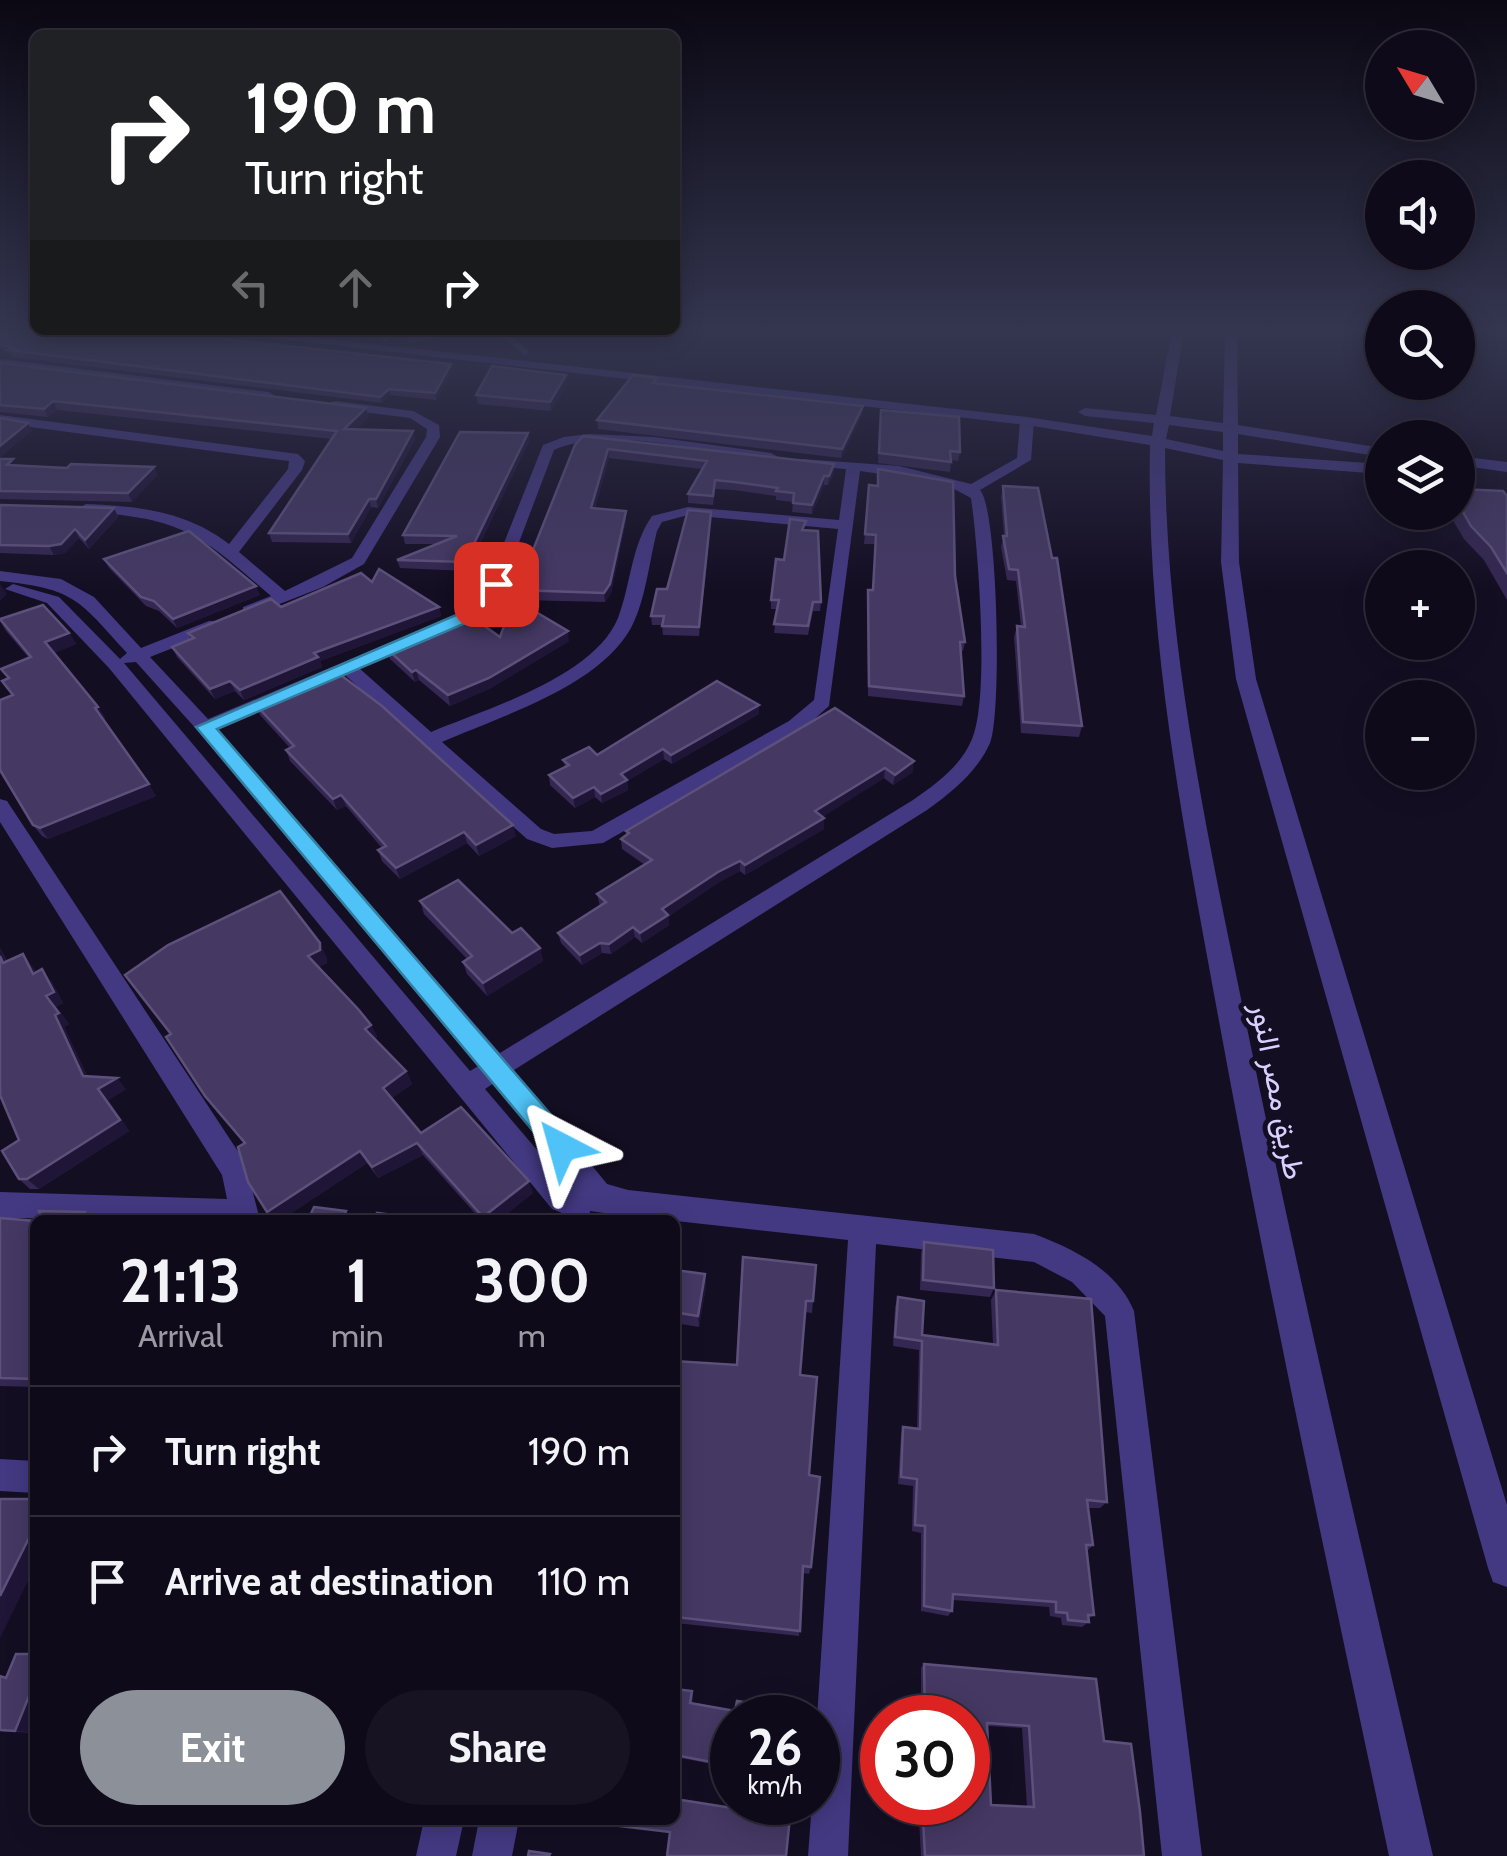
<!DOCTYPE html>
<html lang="en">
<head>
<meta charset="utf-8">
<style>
  body { margin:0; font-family:Cabin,Vazirmatn,sans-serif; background:#181323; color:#f1f3f6; height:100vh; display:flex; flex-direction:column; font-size:38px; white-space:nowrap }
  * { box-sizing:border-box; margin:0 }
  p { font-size:32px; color:#9b9aa2 }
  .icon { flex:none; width:55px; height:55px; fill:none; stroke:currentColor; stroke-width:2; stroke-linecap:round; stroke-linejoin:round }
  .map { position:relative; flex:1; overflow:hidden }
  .side { position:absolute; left:30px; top:1215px; width:650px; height:610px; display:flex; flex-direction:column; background:#0f0a1a; border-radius:15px; box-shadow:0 5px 25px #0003,0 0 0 2px #2f2b39 }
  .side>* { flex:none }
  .top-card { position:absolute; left:30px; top:30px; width:650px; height:305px; border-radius:15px; box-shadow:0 5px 25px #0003,0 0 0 2px #2f2b39; background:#202124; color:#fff; overflow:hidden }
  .needle { width:65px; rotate:308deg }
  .fabs { position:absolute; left:1365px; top:30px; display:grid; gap:20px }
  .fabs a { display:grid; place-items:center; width:110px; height:110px; border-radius:50%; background:#0f0a1a; box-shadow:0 5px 25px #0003,0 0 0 2px #2f2b39; font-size:50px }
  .speed { position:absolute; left:710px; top:1695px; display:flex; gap:20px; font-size:50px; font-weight:700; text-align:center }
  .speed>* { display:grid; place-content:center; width:130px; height:130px; border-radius:50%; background:#0f0a1a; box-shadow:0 5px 25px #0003,0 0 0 2px #2f2b39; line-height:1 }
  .speed small { font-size:25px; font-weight:400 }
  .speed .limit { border:15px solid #d22; background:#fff; color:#111 }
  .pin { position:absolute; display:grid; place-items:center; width:85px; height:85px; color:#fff; margin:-42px; border-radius:20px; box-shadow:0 5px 15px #0006 }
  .me { position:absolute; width:110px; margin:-55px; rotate:321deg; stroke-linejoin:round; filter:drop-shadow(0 0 8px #0008) }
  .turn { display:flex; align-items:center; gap:35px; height:210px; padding:0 50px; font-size:45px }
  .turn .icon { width:130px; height:130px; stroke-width:2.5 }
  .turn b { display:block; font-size:70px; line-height:85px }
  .lanes { display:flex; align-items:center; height:95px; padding:0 50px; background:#0003; justify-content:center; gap:50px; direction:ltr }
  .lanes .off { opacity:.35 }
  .eta { display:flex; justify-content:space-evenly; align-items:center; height:170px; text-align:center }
  .eta b { font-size:60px; font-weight:700; line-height:70px }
  .primary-button { display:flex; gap:20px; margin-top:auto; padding:20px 50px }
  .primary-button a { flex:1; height:115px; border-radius:60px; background:#8c9099; color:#fff; font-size:40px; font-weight:700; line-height:115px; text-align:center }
  .primary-button a+a { background:#181323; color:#f1f3f6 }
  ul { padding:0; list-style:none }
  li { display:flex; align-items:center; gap:30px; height:130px; padding:0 50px; border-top:2px solid #2f2b39 }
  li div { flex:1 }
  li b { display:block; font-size:38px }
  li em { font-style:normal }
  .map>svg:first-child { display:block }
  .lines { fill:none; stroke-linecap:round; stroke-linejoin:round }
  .service { stroke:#433982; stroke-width:6 }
  .minor { fill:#433982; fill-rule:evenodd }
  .tertiary { fill:#433982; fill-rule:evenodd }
  .wall { fill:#342751; fill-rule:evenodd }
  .shaded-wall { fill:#1f1537 }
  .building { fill:#453964; stroke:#5d517c; stroke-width:2.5; fill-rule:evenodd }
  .route { fill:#4fc3f7; stroke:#337fa1; stroke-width:2.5 }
  .labels { text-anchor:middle; stroke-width:10; stroke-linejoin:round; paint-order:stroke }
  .street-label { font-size:30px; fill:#dad0ff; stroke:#140e23 }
</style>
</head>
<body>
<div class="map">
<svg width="1507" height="1856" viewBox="0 0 1507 1856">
  <rect width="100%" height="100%" fill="#140e23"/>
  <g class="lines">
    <!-- service -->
    <g class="service">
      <path d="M376 330 386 338"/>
      <path d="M500 330 525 352"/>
      <path d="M410 340 459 330"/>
    </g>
    <!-- minor -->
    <g class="minor">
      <path d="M0 330H8L0 335Z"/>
      <path d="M0 359 269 392 275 396 269 400 0 367Z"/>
      <path d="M336 401 413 411 439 425 440 437 364 564 323 587 249 616 243 615V607L271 596C200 534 183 518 86 512L79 508 86 504C138 506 186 511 229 544L288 469 289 461 0 423V415L298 454 305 461 302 470 239 552 285 591 352 558 426 437 427 429 410 418 331 408V402Z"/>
      <path d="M1027 417 1034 421 1031 460 980 490C998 509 1002 715 990 743 977 772 952 792 927 810L514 1070 607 1184 628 1190 1034 1234C1074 1249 1117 1270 1134 1311L1202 1856H1162L1105 1316 1072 1282 1034 1262 876 1244 848 1856H808L812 1802H818L817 1718 848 1240 631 1216V1220H603L604 1213 590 1211 589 1220H561L562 1213 552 1209 109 668 47 603 5 589 13 584 59 597 120 659 127 653C78 599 75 589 0 581V571L61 579 94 597 141 648 209 621H221V629L150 657 208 719 408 635H420V643L359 668 431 732C486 709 594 677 618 618 631 584 631 546 652 516L688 507 839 520 846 469 807 466 802 465V459L899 466 971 484 1017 458 1020 421ZM860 471 943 483 971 498C978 546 990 698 972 739 961 766 936 784 913 800L500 1053 217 729 345 675 527 839 552 848 603 843 803 729 829 706ZM688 515 838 529 814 700 789 721 592 831 554 834 541 829 442 742C501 716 598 687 631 628 646 599 649 562 657 531L662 522ZM136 662 198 731 480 1065 470 1071 124 663ZM494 1083 574 1185 568 1186 485 1089Z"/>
      <path d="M589 434 654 437 771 453 778 457 771 461C711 453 609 425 554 450L499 595 473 620 449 631H437V623L461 612 484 593 543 445 564 437Z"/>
      <path d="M0 799 7 801 245 1162 260 1220 0 1218V1192L227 1199 222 1175 0 822Z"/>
      <path d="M0 1459 35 1461V1493L0 1491Z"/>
      <path d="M424 1820H464L456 1856H416Z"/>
      <path d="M479 1820H519L512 1856H472Z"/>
    </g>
    <!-- tertiary -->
    <g class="tertiary">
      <path d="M203 330H247L1027 417 1152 436 1154 423 1085 416 1078 412 1085 408 1156 415 1172 330H1184L1170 416 1223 423 1225 330H1237L1238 425 1382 448V457L1238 434V454L1382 464V474L1238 463 1239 562 1256 679 1507 1505V1587L1493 1582 1488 1568 1236 679 1221 562 1223 460 1165 448C1165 643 1207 833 1246 1023 1303 1302 1369 1579 1433 1856H1389C1330 1578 1270 1300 1219 1021 1184 830 1146 639 1150 445L1027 425ZM1169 425 1223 432V451L1166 439Z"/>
      <path d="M1458 456 1507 462V472L1458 465Z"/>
    </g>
  </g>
  <!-- wall -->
  <g class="wall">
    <path d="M0 337 453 371 436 400 390 395 382 403 12 357 10 353 0 349Z"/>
    <path d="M0 363 366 408 369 417 355 430 415 439 378 508 371 507 351 543 272 542 269 533 332 439 57 410 48 417 0 412Z"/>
    <path d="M657 383 863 406 862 415 841 458 598 429 597 420Z"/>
    <path d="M567 384 551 411 478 404 476 395Z"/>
    <path d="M881 410 960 452 958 461 951 460 950 472 878 463Z"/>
    <path d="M528 433 529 441 467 571 400 568 397 560 436 544H405L403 535Z"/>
    <path d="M575 445 834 464V473L828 485H824L812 514 792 512 793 502 776 500V496L734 490 715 489 713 505 688 503V494L702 469 609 458 595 508 626 511V520L611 593 605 602 519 600 517 590Z"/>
    <path d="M0 459 16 466 67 468 154 467 157 475 132 502 0 499Z"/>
    <path d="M869 485 955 576 965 642 963 651H961L964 696 962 706 868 696 867 599 868 590H873L875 544H864Z"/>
    <path d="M1003 486 1082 726 1079 737 1021 733 1014 637 1017 626H1021L1016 581 1007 580 1001 547 1004 536 1001 497Z"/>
    <path d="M1458 489 1507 496V600L1484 560 1464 539 1448 512H1458Z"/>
    <path d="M0 505 114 508 118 517 89 549 79 538 65 553 54 555 0 553Z"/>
    <path d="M711 521 699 636 663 635 662 625H652L651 616Z"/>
    <path d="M805 530 821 602 820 611H813L808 635 774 633 777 609H771V600L784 560Z"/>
    <path d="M104 559 260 595 177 628 159 611 146 606 109 568Z"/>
    <path d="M372 582 439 607 441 616 320 661 322 667 244 700 235 691 215 699 177 657 172 647 191 640 188 633Z"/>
    <path d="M0 621 69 633 76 644 54 653 98 707 105 718 103 720 156 796 48 839 42 836 33 825 12 695 2 681 8 679 29 658 6 631Z"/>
    <path d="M500 637 569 641 491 688 450 706 419 680 415 682 390 659 387 649Z"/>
    <path d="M255 704 516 836 479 856 467 843 400 879 382 861 378 850 382 848 346 806 337 810 290 761 286 750 290 748 260 715Z"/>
    <path d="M835 708 913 772 893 785 884 778 822 817 824 829 745 875 740 871 719 882 669 916V925L642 943 635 937 611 954 602 953 582 965 561 943 558 933 600 906 597 894 645 865 622 849 621 839 626 835V831Z"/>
    <path d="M759 714 672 764 664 759 627 781 628 790 602 803 595 797 575 808 550 785 549 775 565 767 563 760 597 755Z"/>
    <path d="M420 901 512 933 540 948 543 961 487 996 467 974 463 962 467 959 424 914Z"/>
    <path d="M0 948 7 961 23 954 36 972 51 981 63 1003 56 1007 69 1024 64 1027 87 1076 126 1089 108 1100 129 1131 39 1189H30L19 1179V1140L0 1095Z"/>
    <path d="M326 956 327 963 318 967 371 1025 377 1037 375 1039 406 1071 412 1084 392 1098 421 1133 533 1193 499 1220H481L423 1155 378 1178 367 1163 281 1220H274L244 1143 205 1096Z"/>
    <path d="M0 1218 35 1221V1387L0 1386Z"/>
    <path d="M924 1242 994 1288 990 1297 920 1290 921 1253Z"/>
    <path d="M816 1265 812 1313 805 1312 800 1375 809 1475 811 1567 809 1574 803 1573 799 1636 675 1623V1270L705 1274 706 1286 699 1327 681 1324 677 1361 737 1365Z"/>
    <path d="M996 1290 1107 1502 1100 1508H1088L1093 1545 1087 1551 1094 1615 1089 1618V1622L1082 1627 1062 1625 1061 1618 1050 1616 1049 1607 953 1600 952 1611 948 1616 921 1611V1533L912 1531 913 1486 898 1484 901 1435 903 1427 917 1428 919 1350 893 1346 895 1307 898 1297 922 1335 993 1344 991 1300Z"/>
    <path d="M924 1664 1104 1741 1144 1856H921L918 1802H968V1718H921V1668ZM988 1726 1022 1728 1027 1807 991 1805Z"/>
    <path d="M0 1676 34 1733 0 1731Z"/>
    <path d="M675 1689 693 1695 692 1704 732 1718V1768L676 1757 675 1763Z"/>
  </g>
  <!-- shaded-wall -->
  <g class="shaded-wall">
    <path d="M451 364 453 371 436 400 435 393Z"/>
    <path d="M566 375 567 384 551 411 550 402Z"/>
    <path d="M389 389 390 395 382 403 380 397Z"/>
    <path d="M53 401 57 410 48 417 44 409Z"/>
    <path d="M863 406 862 415 841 458 842 449Z"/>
    <path d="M366 408 369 417 347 438 344 429Z"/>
    <path d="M28 423 32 431 0 458V446Z"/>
    <path d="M413 431 415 439 378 508 376 499Z"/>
    <path d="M528 433 529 441 467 571 465 562Z"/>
    <path d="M608 449 609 458 592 517 591 508Z"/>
    <path d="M834 464V473L828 485 829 476Z"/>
    <path d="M154 467 157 475 132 502 128 493Z"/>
    <path d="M824 476V485L812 514V505Z"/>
    <path d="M369 499 371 507 351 543 348 534Z"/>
    <path d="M114 508 118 517 89 549 85 540Z"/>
    <path d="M626 511V520L611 593 605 602 604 593Z"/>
    <path d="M711 512V521L699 636V627Z"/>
    <path d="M75 529 79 538 65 553 54 555 49 546Z"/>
    <path d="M0 584 7 594 0 601Z"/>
    <path d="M256 586 260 595 177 628 173 619Z"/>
    <path d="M439 607 441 616 320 661 322 667 244 700 240 690 314 653Z"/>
    <path d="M568 631 569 641 491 688 450 706 448 695Z"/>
    <path d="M69 633 76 644 52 654 45 642Z"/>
    <path d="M416 670 419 680 415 682 412 672Z"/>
    <path d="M230 681 235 691 215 699 210 689Z"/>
    <path d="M759 705V714L672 764 671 755Z"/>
    <path d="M98 707 105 718 101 720 95 708Z"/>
    <path d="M663 749 664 759 627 781 628 790 602 803 601 794 621 774Z"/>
    <path d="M914 761 913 772 893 785 895 775Z"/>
    <path d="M885 768 884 778 814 822 815 811Z"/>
    <path d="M149 784 156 796 48 839 40 828Z"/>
    <path d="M594 787 595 797 575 808 573 798Z"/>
    <path d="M341 795 346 806 337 810 333 799Z"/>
    <path d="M824 818V829L745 875V865Z"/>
    <path d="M513 825 516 836 479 856 476 845Z"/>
    <path d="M464 832 467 843 400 879 396 868Z"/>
    <path d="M740 861V871L719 882 669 916V925L642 943 640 933 662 909 718 872Z"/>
    <path d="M633 927 635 937 611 954 609 944Z"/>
    <path d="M320 943 326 956 327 963 315 969 308 956Z"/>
    <path d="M600 943 602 953 582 965 580 955Z"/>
    <path d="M0 948 13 975 3 963 0 956Z"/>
    <path d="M540 948 543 961 487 996 483 983Z"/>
    <path d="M23 954 32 966 43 986 33 974Z"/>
    <path d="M42 969 51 981 63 1003 56 1007 69 1024 64 1027 92 1087 83 1076 46 996Z"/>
    <path d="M371 1025 377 1037 371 1042 365 1029Z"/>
    <path d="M406 1071 412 1084 389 1100 383 1088Z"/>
    <path d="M117 1078 126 1089 108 1100 129 1131 39 1189 27 1179 98 1089Z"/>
    <path d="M417 1143 423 1155 378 1178 372 1167Z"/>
    <path d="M360 1151 367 1163 281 1220H274L267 1212Z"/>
    <path d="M529 1181 533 1193 499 1220H484L483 1217Z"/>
    <path d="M346 1211 352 1220H342Z"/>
    <path d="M85 1212 94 1220H83Z"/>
    <path d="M705 1274 706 1286 699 1327 698 1316Z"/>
    <path d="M679 1313 681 1324 676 1371 675 1355Z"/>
    <path d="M35 1526V1567L0 1638V1596Z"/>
    <path d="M35 1681V1730L34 1733 15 1731Z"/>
  </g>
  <!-- building -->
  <g class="building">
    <path d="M12 330H144L451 364 435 393 389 389 380 397 9 350 13 348 0 344V337Z"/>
    <path d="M0 363 366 408 344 429 413 431 376 499H369L348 534 269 533 337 431 53 401 44 409 0 405Z"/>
    <path d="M492 366 566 375 550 402 476 395Z"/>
    <path d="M633 375 657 378 653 383 863 406 842 449 597 420Z"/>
    <path d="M881 410 959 417 960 452 950 451 951 462 879 453Z"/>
    <path d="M0 418 28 423 0 446Z"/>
    <path d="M460 432 528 433 465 562 397 560 457 536 403 535Z"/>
    <path d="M583 436 834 464 829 476H824L812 505 793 503 794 493 776 491 778 488 734 482 715 480 713 496 688 494 707 461 608 449 591 508 626 511 610 584 604 593 517 590 575 445Z"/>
    <path d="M0 459H13L7 465 67 468 71 464 154 467 128 493 0 491Z"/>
    <path d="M878 469 953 482 955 576 965 642H960L964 696 869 686 868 590H873L876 535 865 534 869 485 878 486Z"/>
    <path d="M1003 486 1038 488 1052 558H1057L1082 726 1023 722 1017 626 1025 627 1018 570 1009 569 1003 536H1007Z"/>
    <path d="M1458 489 1503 491 1507 496V573L1491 547 1471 526 1458 503Z"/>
    <path d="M0 505 114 508 85 540 75 529 61 544 49 546 0 545Z"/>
    <path d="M688 510 711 512 699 627 662 626 664 616H651L657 589H667Z"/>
    <path d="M790 519 806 521 802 530 818 531 821 602H813L808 626 774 624 779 600H771L776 559 784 560Z"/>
    <path d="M189 531 256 586 173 619 154 601 141 597 104 559Z"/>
    <path d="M379 569 439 607 314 653 318 657 240 690 230 681 210 689 172 647 194 638 188 633 271 599 281 607 361 573 372 582Z"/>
    <path d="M514 599 568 631 489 678 448 695 416 670 412 672 387 649 469 615 500 637Z"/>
    <path d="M43 605 69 633 45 642 98 707 95 708 149 784 40 828 33 825 0 770V700L13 695 2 681 9 678 1 669 31 657 0 619Z"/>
    <path d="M334 670 382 706 513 825 476 845 464 832 396 868 378 850 386 846 341 795 333 799 286 750 294 746 255 704Z"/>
    <path d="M717 681 759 705 671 755 663 749 621 774 627 780 601 794 594 787 573 798 549 775 569 765 563 760 589 747 597 755Z"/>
    <path d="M835 708 914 761 895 775 885 768 815 811 824 818 745 865 740 861 718 872 662 909 668 915 640 933 633 927 609 944 600 943 580 955 558 933 606 902 597 894 652 860 621 839 629 833 626 831Z"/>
    <path d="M458 880 512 933 521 928 540 948 483 983 463 962 472 956 420 901Z"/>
    <path d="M280 891 320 943V950L308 956 358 1009 371 1025 365 1029 406 1071 383 1088 421 1133 461 1107 529 1181 483 1217 417 1143 372 1167 360 1151 267 1212 248 1182 238 1147 245 1143 205 1096 166 1037 171 1034 125 975 168 945Z"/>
    <path d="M23 954 33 974 42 969 54 992 46 996 59 1013 55 1015 83 1076 117 1078 98 1089 120 1120 27 1179H19L2 1151 19 1140 0 1095V956L3 963Z"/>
    <path d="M314 1207 346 1211 342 1220H308Z"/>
    <path d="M39 1211 85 1212 83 1220H44Z"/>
    <path d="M378 1213 430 1220H431H383Z"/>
    <path d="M0 1218 35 1221V1379L0 1378Z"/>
    <path d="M924 1242 993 1250 994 1288 923 1280Z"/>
    <path d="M743 1257 816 1265 813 1301H806L800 1375 817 1377 809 1475 820 1477 811 1567 803 1566 800 1631 675 1617V1361L737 1365Z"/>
    <path d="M675 1270 705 1274 698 1316 679 1313 675 1355Z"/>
    <path d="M996 1290 1091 1299 1107 1502 1087 1500 1093 1545H1086L1094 1615H1088L1089 1622 1068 1620 1067 1613 1056 1612V1602L953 1594 952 1611 924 1606 925 1526 915 1525 917 1479 901 1477 903 1427 920 1429 922 1341 895 1337 898 1297 924 1301 922 1335 998 1345Z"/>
    <path d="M0 1499H35L30 1514H35V1526L0 1596Z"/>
    <path d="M16 1654H35V1681L15 1731 0 1730V1676L6 1678Z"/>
    <path d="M924 1664 1096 1679 1104 1741 1131 1744 1140 1812 1144 1856H925L922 1802H968V1718H925ZM987 1723 1029 1726 1034 1807 991 1805Z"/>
    <path d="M675 1689 692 1691 690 1703 735 1711 737 1701 774 1707 773 1718H732V1766L675 1755Z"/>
    <path d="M675 1799 790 1817 786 1856H667L670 1832 578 1821 675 1820Z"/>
    <path d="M529 1851 550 1854 549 1856H528Z"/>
  </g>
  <!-- sky -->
  <linearGradient id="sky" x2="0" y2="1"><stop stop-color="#0b0813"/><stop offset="0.56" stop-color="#343650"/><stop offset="1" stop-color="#343650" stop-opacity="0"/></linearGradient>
  <rect width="1507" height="590" fill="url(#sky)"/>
  <!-- route -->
  <path class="route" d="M496 579 505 584 487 610 473 620 217 729 572 1139 576 1147 572 1155 562 1159 553 1155 196 727 461 613Z"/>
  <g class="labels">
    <!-- street labels -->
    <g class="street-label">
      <text transform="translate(1278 1091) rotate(79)" y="10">طريق مصر النور</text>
    </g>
  </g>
</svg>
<div class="fabs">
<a><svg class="needle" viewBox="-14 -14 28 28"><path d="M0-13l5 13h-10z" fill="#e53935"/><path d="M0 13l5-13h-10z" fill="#9b9aa2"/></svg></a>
<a><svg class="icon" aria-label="sound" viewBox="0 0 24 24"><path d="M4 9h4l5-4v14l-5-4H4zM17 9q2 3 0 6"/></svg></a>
<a><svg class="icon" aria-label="search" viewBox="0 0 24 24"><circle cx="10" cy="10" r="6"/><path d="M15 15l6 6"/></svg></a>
<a><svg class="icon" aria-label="layers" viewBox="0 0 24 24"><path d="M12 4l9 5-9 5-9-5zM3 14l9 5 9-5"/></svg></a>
<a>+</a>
<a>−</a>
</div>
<div class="speed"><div>26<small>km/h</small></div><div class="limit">30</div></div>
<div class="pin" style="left:496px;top:584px;background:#d93025"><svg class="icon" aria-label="arrive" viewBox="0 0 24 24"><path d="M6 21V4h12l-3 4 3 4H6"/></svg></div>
<svg class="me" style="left:562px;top:1147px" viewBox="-20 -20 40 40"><path d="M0-17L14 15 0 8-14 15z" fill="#4fc3f7" stroke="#fff" stroke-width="4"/></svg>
<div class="top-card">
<div class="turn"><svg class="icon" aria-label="right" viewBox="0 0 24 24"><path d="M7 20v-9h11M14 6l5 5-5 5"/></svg><div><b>190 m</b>Turn right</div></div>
<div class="lanes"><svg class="icon off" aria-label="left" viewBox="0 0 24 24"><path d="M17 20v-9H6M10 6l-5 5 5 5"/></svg><svg class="icon off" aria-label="ahead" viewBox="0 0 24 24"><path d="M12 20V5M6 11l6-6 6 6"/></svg><svg class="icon" aria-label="right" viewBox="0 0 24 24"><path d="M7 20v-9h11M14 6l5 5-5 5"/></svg></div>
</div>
<section class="side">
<div class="eta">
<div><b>21:13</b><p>Arrival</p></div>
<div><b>1</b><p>min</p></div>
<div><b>300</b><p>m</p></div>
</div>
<ul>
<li><svg class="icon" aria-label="right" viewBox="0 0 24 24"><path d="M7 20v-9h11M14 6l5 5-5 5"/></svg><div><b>Turn right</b></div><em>190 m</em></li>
<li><svg class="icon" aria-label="arrive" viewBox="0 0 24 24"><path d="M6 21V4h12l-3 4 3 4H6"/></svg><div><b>Arrive at destination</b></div><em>110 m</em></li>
</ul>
<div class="primary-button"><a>Exit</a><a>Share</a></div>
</section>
</div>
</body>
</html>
